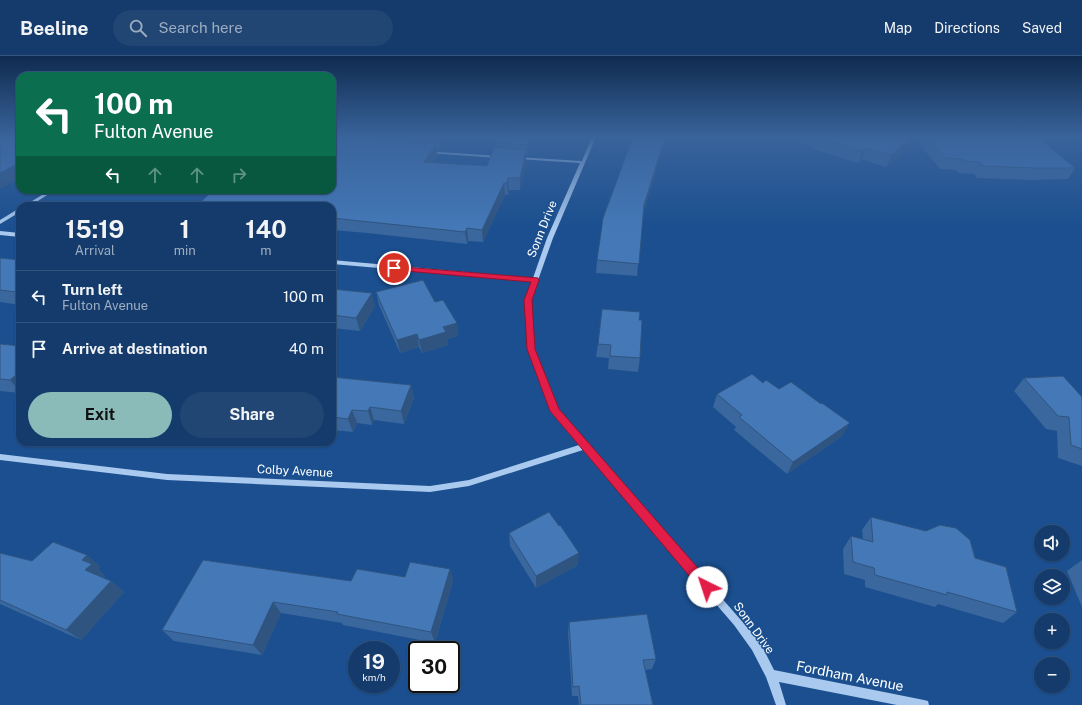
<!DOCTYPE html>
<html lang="en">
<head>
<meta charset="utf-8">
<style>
  body { margin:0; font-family:"Public Sans",sans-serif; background:#214673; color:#f1f3f6; height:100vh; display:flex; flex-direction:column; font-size:15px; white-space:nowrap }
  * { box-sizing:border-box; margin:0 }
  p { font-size:13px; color:#9dadc1 }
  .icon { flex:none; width:22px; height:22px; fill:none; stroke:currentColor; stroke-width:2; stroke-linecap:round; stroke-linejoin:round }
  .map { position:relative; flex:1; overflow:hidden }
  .side { position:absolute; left:16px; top:146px; width:320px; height:244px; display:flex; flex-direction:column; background:#143b6b; border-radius:12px; box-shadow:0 1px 3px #0004,0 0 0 1px #33557e }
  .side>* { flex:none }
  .guide { position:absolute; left:16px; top:16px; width:320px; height:122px; border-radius:12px; box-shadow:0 1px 3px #0004,0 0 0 1px #33557e; background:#0b6e4f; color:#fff; overflow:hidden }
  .fabs { position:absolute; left:1034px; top:469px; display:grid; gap:8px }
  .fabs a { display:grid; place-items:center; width:36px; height:36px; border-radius:50%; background:#143b6b; box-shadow:0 1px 3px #0004,0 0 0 1px #33557e; font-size:20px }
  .speed { position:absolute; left:348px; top:585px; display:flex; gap:8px; font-size:20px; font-weight:700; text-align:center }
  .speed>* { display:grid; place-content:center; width:52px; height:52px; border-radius:50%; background:#143b6b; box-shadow:0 1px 3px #0004,0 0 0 1px #33557e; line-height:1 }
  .speed small { font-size:10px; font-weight:400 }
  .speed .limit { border:2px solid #111; border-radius:6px; background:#fff; color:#111 }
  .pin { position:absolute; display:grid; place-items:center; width:34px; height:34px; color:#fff; margin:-17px; border:2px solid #fff; border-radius:50%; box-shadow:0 1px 4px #0007 }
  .me { position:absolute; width:44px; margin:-22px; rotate:319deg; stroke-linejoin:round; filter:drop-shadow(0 0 3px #0008) }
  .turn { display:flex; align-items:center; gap:14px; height:84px; padding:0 12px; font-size:18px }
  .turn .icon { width:52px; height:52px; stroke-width:2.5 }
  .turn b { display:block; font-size:28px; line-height:34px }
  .lanes { display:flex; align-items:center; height:38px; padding:0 12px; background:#0003; justify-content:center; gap:20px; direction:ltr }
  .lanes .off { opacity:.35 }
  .eta { display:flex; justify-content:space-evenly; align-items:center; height:68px; text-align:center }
  .eta b { font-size:24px; font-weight:700; line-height:28px }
  .cta { display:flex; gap:8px; margin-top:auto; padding:8px 12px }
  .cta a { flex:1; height:46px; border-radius:24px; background:#8bbbb9; color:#111; font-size:16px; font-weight:700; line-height:46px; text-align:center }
  .cta a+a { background:#214673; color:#f1f3f6 }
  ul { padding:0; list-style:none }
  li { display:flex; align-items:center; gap:12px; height:52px; padding:0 12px; border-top:1px solid #33557e }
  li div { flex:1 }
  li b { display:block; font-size:15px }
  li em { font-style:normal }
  header { display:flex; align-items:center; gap:24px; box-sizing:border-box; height:56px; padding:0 20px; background:#143b6b; border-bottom:1px solid #33557e }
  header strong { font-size:19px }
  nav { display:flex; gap:22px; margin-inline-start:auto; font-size:14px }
  .search { width:280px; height:36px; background:#214673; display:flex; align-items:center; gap:10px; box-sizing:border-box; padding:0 14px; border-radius:22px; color:#9dadc1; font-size:15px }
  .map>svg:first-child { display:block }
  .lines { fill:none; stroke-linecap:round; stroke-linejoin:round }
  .minor { fill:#a9c9ee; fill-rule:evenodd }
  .wall { fill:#3a679d }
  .shaded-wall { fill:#305480 }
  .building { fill:#4478b7; stroke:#305480 }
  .route { fill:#e11d48; stroke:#92132f }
  .labels { text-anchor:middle; stroke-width:3; stroke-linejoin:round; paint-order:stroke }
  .street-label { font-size:12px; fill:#fff; stroke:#1b4f8f }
  .near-street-label { font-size:14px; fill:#fff; stroke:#1b4f8f }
</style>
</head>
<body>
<header>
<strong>Beeline</strong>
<div class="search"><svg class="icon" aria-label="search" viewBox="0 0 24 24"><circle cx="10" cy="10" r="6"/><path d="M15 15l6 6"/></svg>Search here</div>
<nav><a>Map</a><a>Directions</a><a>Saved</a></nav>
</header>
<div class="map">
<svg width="1082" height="649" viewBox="0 0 1082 649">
  <rect width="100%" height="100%" fill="#1b4f8f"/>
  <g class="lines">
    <!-- minor -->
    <g class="minor">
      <path d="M592 81H596L553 182 531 244 534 293 557 354 740 563 760 586 774 614 924 644 928 645 929 649H897L779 626 786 649H776L766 621 752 594 734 569 583 394 469 430 430 436 167 424 0 404V398L167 418 430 430 469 424 579 389 550 355 528 293 525 244 532 225 332 208V204L533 222 547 182 580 107 517 103 515 102 517 101 582 105Z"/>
      <path d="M1036 81H1050L1030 84 1028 83Z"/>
      <path d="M425 95 499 100 501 101 499 102 427 97 425 96Z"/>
      <path d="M50 134H55L30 150H24Z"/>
      <path d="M18 153H20V156L0 168V164Z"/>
      <path d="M0 175 20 177V181L0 179Z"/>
    </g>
  </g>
  <!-- wall -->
  <g class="wall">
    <path d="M332 81H448L440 94H437V99L432 107 487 110 496 92 495 86 497 81H530L527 100H526V105L520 134H509L508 139H505L483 186 468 185 467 188 367 177 332 174V150H198V149Z"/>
    <path d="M633 81H666L643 158 637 220 596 217 597 204Z"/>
    <path d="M795 81H1038L1075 112 1068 123 1028 124 977 122 974 118 959 117 956 114 940 113 916 84 886 111 862 103 858 107 814 93Z"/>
    <path d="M0 202 20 204V249L0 246Z"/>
    <path d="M332 233 375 250 360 275 332 272Z"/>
    <path d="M376 236 435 246 457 267 458 280 447 283 448 289 422 297 419 291 400 297 379 249Z"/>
    <path d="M639 264 640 302 638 316 608 313 609 302 596 301 598 288Z"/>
    <path d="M0 288 20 290V337L0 335Z"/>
    <path d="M332 321 411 329 414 342 404 368 374 364 372 369 357 367 353 376 332 374Z"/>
    <path d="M1024 322 1082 341V410L1058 402 1057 375 1046 373 1014 335Z"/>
    <path d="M763 327 842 380 787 418 734 374 736 371 713 351 717 338Z"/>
    <path d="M871 461 975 502 1017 556 1003 567 938 548 935 551 865 531V524L844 518 843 493 851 480 863 483 862 474Z"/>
    <path d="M559 470 578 509 536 532 510 490 509 477Z"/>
    <path d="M0 497 32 505 87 499 100 511 98 513 105 520 103 522 111 525 124 536 81 584 0 548Z"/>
    <path d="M1082 504V551L1067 515Z"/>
    <path d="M450 513 453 525 435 587 343 569 342 567 281 557 262 599 174 585 162 574 351 525 405 521Z"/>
    <path d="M569 566 656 603 652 613 645 614 653 649H579L578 640H572L568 577Z"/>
  </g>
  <!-- shaded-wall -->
  <g class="shaded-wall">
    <path d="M440 81H448L440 94 439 83Z"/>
    <path d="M528 81H530L527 100V89Z"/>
    <path d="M665 81H666L642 161 644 149Z"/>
    <path d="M912 81H918L916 84 886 111 891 99Z"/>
    <path d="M436 88 437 99 425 118 424 106Z"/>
    <path d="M867 92 862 103 858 107 862 95Z"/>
    <path d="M526 94V105L520 134V122Z"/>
    <path d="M20 106V122L0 133V117Z"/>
    <path d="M508 122 509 134 508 139 507 127Z"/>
    <path d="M504 127 505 139 483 186 482 174Z"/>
    <path d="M467 172 468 185 467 188 465 176Z"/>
    <path d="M20 234V241L17 236Z"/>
    <path d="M372 237 375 250 360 275 356 262Z"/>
    <path d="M457 267 458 280 447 283 448 289 422 297 419 284 443 271Z"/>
    <path d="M417 278 419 291 400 297 397 284Z"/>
    <path d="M16 319 20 323V336L10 324Z"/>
    <path d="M411 329 414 342 404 368 401 355Z"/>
    <path d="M370 351 374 364 372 369 368 355Z"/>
    <path d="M352 354 357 367 353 376 348 363Z"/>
    <path d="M850 367 842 380 787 418 793 406Z"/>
    <path d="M579 497 578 509 536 532V520Z"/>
    <path d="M87 499 100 511 98 513 105 520 99 526 85 514 82 504Z"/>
    <path d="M450 513 453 525 435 587 431 576Z"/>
    <path d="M111 525 124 536 81 584 66 574Z"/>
    <path d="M273 546 281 557 262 599 253 589Z"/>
  </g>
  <!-- building -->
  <g class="building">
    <path d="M0 81H20V106L0 117Z"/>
    <path d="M332 81 436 88 424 106 487 110 494 91 526 94 520 122H508L507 127H504L482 174 467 172 465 176 332 162V150H208L198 149 213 134H332Z"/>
    <path d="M414 81H440L439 83Z"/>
    <path d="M497 81H528L527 89 495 86Z"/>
    <path d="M633 81H665L644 149 639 208 597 204 603 162Z"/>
    <path d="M816 81H912L891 99 867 92 862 95Z"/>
    <path d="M928 81H1038L1075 112H1035L983 110 980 106 965 105 962 103 945 102Z"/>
    <path d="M0 202 20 204V234L17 236 0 234Z"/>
    <path d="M423 224 435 246 443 244 457 267 443 271 446 276 419 284 417 278 397 284 376 236Z"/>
    <path d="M332 233 372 237 356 262 332 259Z"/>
    <path d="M602 253 640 256 639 264H642L640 302 610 300 611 289 598 288Z"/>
    <path d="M0 288 20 290V319H16L10 324 0 323Z"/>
    <path d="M752 318 763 327 766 324 779 333 791 326 821 348 822 347 850 367 793 406 739 361 742 359 717 338Z"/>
    <path d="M1063 320 1082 341V393L1071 389 1069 361 1058 360 1024 322Z"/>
    <path d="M332 321 411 329 401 355 370 351 368 355 352 354 348 363 332 361Z"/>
    <path d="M549 456 559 470 560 469 579 497 536 520 509 477Z"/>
    <path d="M871 461 926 475 940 469 956 472 970 484 975 502 1006 511 1017 556 947 536V539L875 519 874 512 853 506 851 480 873 486Z"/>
    <path d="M53 486 87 499 82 504 92 508 85 514 111 525 66 574 0 544V497L32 505Z"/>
    <path d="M203 504 351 525 357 513 405 521 410 506 450 513 431 576 337 558 338 556 273 546 253 589 162 574Z"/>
    <path d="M647 558 656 603 643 604 653 649H581L579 630 573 631 569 566Z"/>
  </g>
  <!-- sky -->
  <linearGradient id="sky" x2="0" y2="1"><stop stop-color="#0f2b4f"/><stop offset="0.47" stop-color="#39639b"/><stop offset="1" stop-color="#39639b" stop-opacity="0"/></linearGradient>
  <rect width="1082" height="172" fill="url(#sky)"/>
  <!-- route -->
  <path class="route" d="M392 210 538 222 539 224 532 244 535 293 559 353 711 527 713 531 711 535 707 537 702 535 550 355 527 293 524 244 531 226 394 214 391 212Z"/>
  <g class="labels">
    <!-- street labels -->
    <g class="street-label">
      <text transform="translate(542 173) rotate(-68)" y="4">Sonn Drive</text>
      <text transform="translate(295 415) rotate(3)" y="4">Colby Avenue</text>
      <text transform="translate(754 572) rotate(54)" y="4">Sonn Drive</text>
    </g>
    <!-- near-street labels -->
    <g class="near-street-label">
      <text transform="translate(850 620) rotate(11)" y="5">Fordham Avenue</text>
    </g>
  </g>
</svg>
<div class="fabs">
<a><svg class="icon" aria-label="sound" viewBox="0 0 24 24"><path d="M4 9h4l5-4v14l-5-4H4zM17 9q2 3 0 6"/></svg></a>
<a><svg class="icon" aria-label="layers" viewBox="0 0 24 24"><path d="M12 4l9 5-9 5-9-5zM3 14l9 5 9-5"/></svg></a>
<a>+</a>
<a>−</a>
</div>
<div class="speed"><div>19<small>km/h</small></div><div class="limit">30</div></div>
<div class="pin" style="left:394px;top:212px;background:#d93025"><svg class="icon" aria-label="arrive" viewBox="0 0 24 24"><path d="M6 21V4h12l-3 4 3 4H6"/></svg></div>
<svg class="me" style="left:707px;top:531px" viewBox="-20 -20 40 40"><circle r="19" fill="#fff"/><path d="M0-13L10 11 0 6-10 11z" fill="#e11d48"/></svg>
<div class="guide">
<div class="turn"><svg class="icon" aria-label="left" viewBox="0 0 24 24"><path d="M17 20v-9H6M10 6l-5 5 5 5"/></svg><div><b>100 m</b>Fulton Avenue</div></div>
<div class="lanes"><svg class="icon" aria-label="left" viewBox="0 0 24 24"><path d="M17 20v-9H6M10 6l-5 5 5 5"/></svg><svg class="icon off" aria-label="ahead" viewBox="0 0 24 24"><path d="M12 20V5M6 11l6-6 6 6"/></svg><svg class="icon off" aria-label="ahead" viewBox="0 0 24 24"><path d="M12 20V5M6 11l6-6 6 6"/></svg><svg class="icon off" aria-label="right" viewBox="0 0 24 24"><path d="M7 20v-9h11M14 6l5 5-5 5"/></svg></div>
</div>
<section class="side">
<div class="eta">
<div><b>15:19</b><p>Arrival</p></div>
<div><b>1</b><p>min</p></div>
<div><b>140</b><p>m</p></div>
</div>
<ul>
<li><svg class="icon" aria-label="left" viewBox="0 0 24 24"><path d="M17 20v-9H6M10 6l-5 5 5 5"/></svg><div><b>Turn left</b><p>Fulton Avenue</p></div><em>100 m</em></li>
<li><svg class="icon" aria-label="arrive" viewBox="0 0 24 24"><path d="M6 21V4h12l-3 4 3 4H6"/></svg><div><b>Arrive at destination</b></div><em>40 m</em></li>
</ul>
<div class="cta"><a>Exit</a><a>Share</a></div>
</section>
</div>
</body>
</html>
